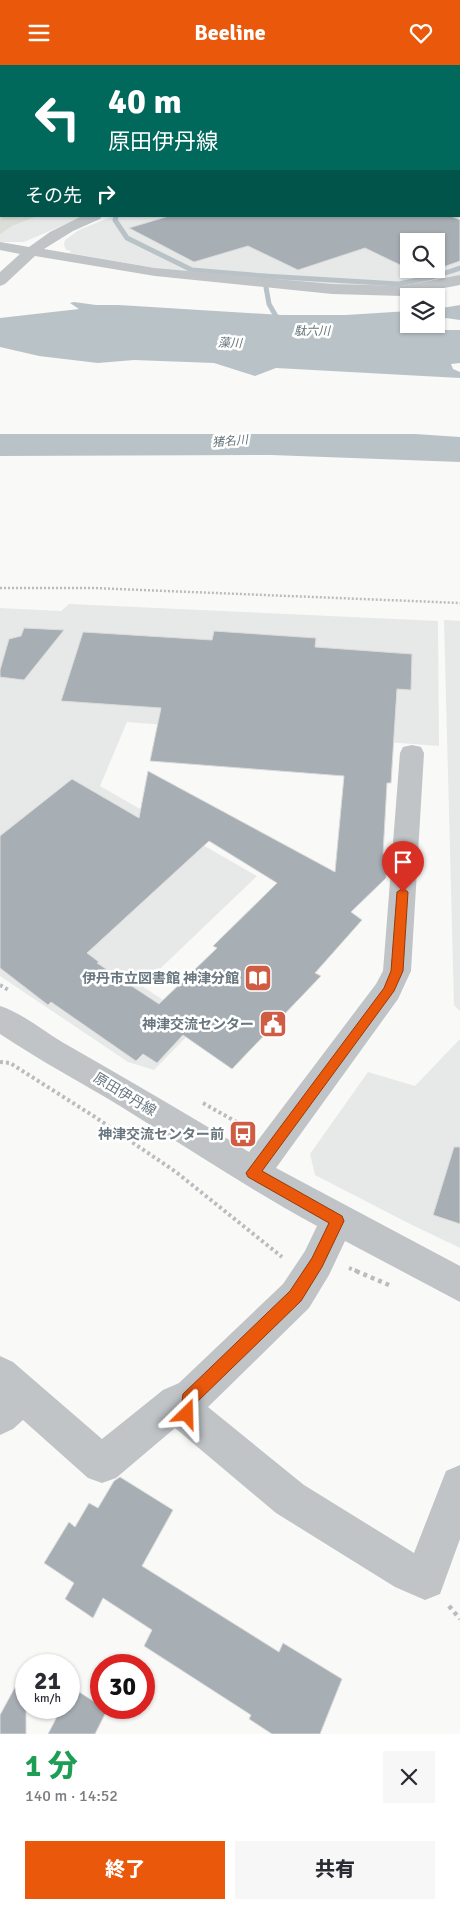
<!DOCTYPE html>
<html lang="ja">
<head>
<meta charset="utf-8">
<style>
  body { margin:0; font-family:Signika,"Noto Sans JP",sans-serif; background:#f7f7f7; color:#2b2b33; height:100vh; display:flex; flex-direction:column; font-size:19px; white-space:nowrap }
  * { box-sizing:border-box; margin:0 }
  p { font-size:16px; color:#7c7c81 }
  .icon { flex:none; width:28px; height:28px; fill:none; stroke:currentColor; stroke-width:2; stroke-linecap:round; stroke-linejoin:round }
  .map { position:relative; height:1669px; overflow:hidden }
  .side { display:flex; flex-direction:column; background:#fff; flex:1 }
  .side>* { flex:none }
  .hud { position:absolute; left:0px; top:0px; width:460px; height:152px; box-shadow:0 1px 4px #0004; background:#00695c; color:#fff; overflow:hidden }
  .tools { position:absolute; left:400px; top:168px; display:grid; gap:10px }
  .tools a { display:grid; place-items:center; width:45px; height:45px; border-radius:0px; background:#fff; box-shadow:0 1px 4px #0004; font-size:25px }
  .speed { position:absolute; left:15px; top:1589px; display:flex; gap:10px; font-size:25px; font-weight:700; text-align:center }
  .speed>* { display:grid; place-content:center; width:65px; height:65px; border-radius:50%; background:#fff; box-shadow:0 1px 4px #0004; line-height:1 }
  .speed small { font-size:12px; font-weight:400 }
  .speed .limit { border:8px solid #d22; background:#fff; color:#111 }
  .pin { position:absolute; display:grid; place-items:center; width:42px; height:42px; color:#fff; margin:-51px -21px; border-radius:50% 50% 50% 0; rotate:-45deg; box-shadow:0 0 5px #0007 }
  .pin .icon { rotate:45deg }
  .me { position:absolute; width:55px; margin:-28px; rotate:22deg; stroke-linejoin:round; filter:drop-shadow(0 0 4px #0008) }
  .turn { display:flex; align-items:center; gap:18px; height:105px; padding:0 25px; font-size:22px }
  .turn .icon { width:65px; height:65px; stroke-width:2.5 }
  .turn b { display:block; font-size:35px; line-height:42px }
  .then { display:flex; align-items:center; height:48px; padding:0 25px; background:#0003; gap:10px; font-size:19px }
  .round { display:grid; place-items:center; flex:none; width:52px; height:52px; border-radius:0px; background:#f7f7f7 }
  .head { display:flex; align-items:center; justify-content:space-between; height:85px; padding:0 25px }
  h1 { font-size:30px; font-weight:800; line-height:38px; color:#1e9e55 }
  .action { display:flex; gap:10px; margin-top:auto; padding:10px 25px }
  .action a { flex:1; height:58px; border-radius:0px; background:#ea580c; color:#fff; font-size:20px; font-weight:800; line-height:58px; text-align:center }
  .action a+a { background:#f7f7f7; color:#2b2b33 }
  header { display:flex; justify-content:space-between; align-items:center; height:65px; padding:0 25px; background:#ea580c; color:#fff; font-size:22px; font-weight:800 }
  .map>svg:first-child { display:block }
  .built { fill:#e7e8e8; fill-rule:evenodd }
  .green { fill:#daded7 }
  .water { fill:#b9c3c7 }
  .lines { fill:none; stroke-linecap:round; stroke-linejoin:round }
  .stream-far1 { stroke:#b9c3c7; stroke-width:4 }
  .stream { stroke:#b9c3c7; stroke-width:5 }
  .building { fill:#a7aeb4; stroke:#dbdbda; fill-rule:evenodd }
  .path-far2 { stroke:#babdc0; stroke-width:2.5; stroke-dasharray:2 2; stroke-linecap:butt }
  .path-far1 { stroke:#babdc0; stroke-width:4; stroke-dasharray:3 3; stroke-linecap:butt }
  .path { stroke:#babdc0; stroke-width:4.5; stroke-dasharray:4 4; stroke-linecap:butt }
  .minor { fill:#c0c4c7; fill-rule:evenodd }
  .route { fill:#ea580c; stroke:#983908 }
  .labels { text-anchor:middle; stroke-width:5; stroke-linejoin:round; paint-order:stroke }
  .far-water-label { font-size:12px; font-style:italic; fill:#637478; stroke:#fff }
  .poi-label { font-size:14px; font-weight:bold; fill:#68767f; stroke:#fff; text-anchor:end }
  .street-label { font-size:14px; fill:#68767f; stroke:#fff }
</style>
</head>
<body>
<header><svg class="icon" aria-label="menu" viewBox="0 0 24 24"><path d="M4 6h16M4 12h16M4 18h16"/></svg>Beeline<svg class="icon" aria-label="heart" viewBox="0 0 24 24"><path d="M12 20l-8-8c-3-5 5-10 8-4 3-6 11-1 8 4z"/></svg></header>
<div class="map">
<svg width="460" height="1669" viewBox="0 0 460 1669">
  <rect width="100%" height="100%" fill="#f9f9f8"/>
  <!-- built -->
  <g class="built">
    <path d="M172 0H417L170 1Z"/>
    <path d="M0 82 1 151H85L24 177H0Z"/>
    <path d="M459 116 460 210 411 222 385 224 178 207 69 188 71 186 66 185 64 180 65 175 79 165 113 151H459ZM409 176H436V204H409Z"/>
    <path d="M69 539 438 556 439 681 127 657 100 721 257 811 142 921 199 959 154 1005 128 997 0 911V543L61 546Z"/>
    <path d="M444 555 460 556V946L454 940Z"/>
    <path d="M460 974V1183L408 1158 315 1110 310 1089 368 1007 415 1021Z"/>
  </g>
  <!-- green -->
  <path class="green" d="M0 109 1 151H37L12 161 0 169Z"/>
  <!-- water -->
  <g class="water">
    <path d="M74 237 96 240H119L282 250H346L409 246V259H432L431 260 441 265H460V298L451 299 453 304 460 307V313L276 303 255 311 214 298 134 295 98 298 39 291 0 282V253L79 244 70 238Z"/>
    <path d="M460 240V255L446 253 436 256V244Z"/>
    <path d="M0 369H415L460 372V397L271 390 0 391Z"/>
  </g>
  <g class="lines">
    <!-- stream-far1 -->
    <path class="stream-far1" d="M66 0 68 1"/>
    <!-- stream -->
    <g class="stream">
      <path d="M116 152 115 155 127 173 192 205 264 211 269 239 281 260"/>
      <path d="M264 211 399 219 433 212 460 203"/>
    </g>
  </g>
  <!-- building -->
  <g class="building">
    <path d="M169 151H451L460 155V196L421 210 365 183 298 205 248 181 194 197 129 163ZM409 176H436V204H409Z"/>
    <path d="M24 563 64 565 24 615 0 612V605L9 574 21 571Z"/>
    <path d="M214 566 316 573 315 582 412 589 411 625 397 624 391 718H387L383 789 387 790 386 813 351 847 362 855 315 908 321 911 232 1004 183 970 157 998 143 989 136 996 51 937 48 940 0 903V771L72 714 139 753 148 706 335 807 344 711 150 696 161 643 61 636 83 567 212 575ZM209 776 277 818 213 881 217 883 159 939 97 898 99 897 87 888Z"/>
    <path d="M454 1082H460V1159L433 1150Z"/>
    <path d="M120 1412 173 1445 142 1501 279 1587 283 1578 342 1614 320 1669H272L249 1654 251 1650 144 1581 152 1565 103 1533 93 1553 65 1534 74 1518 44 1498 69 1457 75 1462 89 1438 98 1443 114 1416Z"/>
    <path d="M26 1602V1669H0V1650Z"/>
    <path d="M73 1623 107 1645 95 1669H48L62 1642H69V1631Z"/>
  </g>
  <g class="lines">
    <!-- path-far2 -->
    <path class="path-far2" d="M0 523H93L460 538"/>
    <!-- path-far1 -->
    <g class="path-far1">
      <path d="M0 920 10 926"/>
      <path d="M0 997 10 998 95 1052 176 1107 282 1192"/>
      <path d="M203 1038 247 1063"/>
      <path d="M349 1203 359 1207"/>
    </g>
    <!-- path -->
    <g class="path">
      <path d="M356 1206 389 1220"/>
      <path d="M449 1541 460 1554"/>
    </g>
    <!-- minor -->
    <g class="minor">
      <rect x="54" y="0" width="12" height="1"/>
      <rect x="106" y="0" width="12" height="1"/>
      <path d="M459 48H460V56L459 55Z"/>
      <path d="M1 73V81L0 82V74Z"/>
      <rect x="459" y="110" width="1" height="8"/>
      <path d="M82 151H102L100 154 73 166 44 184 155 203 332 219 402 221 460 210V220L402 231 332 229 155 211 35 191 5 219 0 221V207L20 189 0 185V177L29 182 50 167Z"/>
      <path d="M412 680 421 682 424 688 411 906 398 934 276 1103 460 1201V1237L345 1176 329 1210 309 1243 208 1342 304 1420 414 1488 446 1406 460 1400V1474L440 1529 425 1535 395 1522 276 1448 175 1363 116 1413 102 1418 88 1413 23 1355 13 1364 0 1370V1291L13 1297 102 1374 163 1325 179 1318 283 1219 305 1186 317 1161C249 1124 186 1082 120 1041 80 1017 39 995 0 969V941C22 948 42 965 62 977 125 1013 187 1049 249 1087L376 919 383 906 400 688 403 682Z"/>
    </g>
  </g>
  <!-- route -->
  <path class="route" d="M403 823 408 827 403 906 394 926 262 1106 342 1151 344 1156 322 1202 301 1236 196 1338 193 1355 187 1357 182 1355 180 1349 183 1329 290 1226 312 1193 329 1158 248 1112 246 1108 384 923 391 906 397 827Z"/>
  <!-- icons -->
  <defs>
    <g id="library-square" transform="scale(1.4375)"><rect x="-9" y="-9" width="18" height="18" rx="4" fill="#ce5d44" stroke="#fff"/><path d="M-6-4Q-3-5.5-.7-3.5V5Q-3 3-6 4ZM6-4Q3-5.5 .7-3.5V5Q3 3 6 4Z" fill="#fff"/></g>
    <g id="civic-square" transform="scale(1.4375)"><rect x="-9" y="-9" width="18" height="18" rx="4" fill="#ce5d44" stroke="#fff"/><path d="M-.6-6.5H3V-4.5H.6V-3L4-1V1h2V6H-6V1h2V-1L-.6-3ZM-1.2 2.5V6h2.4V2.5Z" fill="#fff"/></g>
    <g id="bus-square" transform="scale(1.4375)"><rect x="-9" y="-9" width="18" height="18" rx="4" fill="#ce5d44" stroke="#fff"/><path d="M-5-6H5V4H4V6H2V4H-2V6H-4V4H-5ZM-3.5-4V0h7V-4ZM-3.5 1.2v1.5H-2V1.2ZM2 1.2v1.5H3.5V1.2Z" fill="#fff"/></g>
  </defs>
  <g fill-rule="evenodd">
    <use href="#library-square" x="258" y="913"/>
    <use href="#civic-square" x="273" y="959"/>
    <use href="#bus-square" x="243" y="1069"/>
  </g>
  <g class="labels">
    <!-- far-water labels -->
    <g class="far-water-label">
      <text x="312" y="270">駄六川</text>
      <text transform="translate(230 278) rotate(2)" y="4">藻川</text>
      <text transform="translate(230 376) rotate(-5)" y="4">猪名川</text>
    </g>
    <!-- poi labels -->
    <g class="poi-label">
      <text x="239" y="918">伊丹市立図書館 神津分館</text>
      <text x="254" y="964">神津交流センター</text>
      <text x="224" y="1074">神津交流センター前</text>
    </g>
    <!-- street labels -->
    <g class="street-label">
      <text transform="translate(125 1029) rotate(31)" y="5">原田伊丹線</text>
    </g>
  </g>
</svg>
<div class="tools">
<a><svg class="icon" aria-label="search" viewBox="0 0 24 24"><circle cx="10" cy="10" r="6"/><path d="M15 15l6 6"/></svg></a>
<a><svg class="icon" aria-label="layers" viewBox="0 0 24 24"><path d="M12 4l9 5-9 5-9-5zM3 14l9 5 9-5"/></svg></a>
</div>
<div class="speed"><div>21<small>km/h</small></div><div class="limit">30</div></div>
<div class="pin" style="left:403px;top:827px;background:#d93025"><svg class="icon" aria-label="arrive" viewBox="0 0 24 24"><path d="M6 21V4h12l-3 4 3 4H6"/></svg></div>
<svg class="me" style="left:187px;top:1349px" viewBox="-20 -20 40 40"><path d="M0-17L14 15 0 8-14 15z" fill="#ea580c" stroke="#fff" stroke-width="4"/></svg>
<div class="hud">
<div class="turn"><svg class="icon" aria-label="left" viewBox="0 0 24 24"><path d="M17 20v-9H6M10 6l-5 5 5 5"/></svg><div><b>40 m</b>原田伊丹線</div></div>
<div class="then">その先<svg class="icon" aria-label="right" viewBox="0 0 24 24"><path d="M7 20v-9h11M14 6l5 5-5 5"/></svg></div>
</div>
</div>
<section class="side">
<div class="head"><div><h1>1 分</h1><p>140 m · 14:52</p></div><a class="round"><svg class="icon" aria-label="close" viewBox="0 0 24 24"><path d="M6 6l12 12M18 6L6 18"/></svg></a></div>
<div class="action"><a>終了</a><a>共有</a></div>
</section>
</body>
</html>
